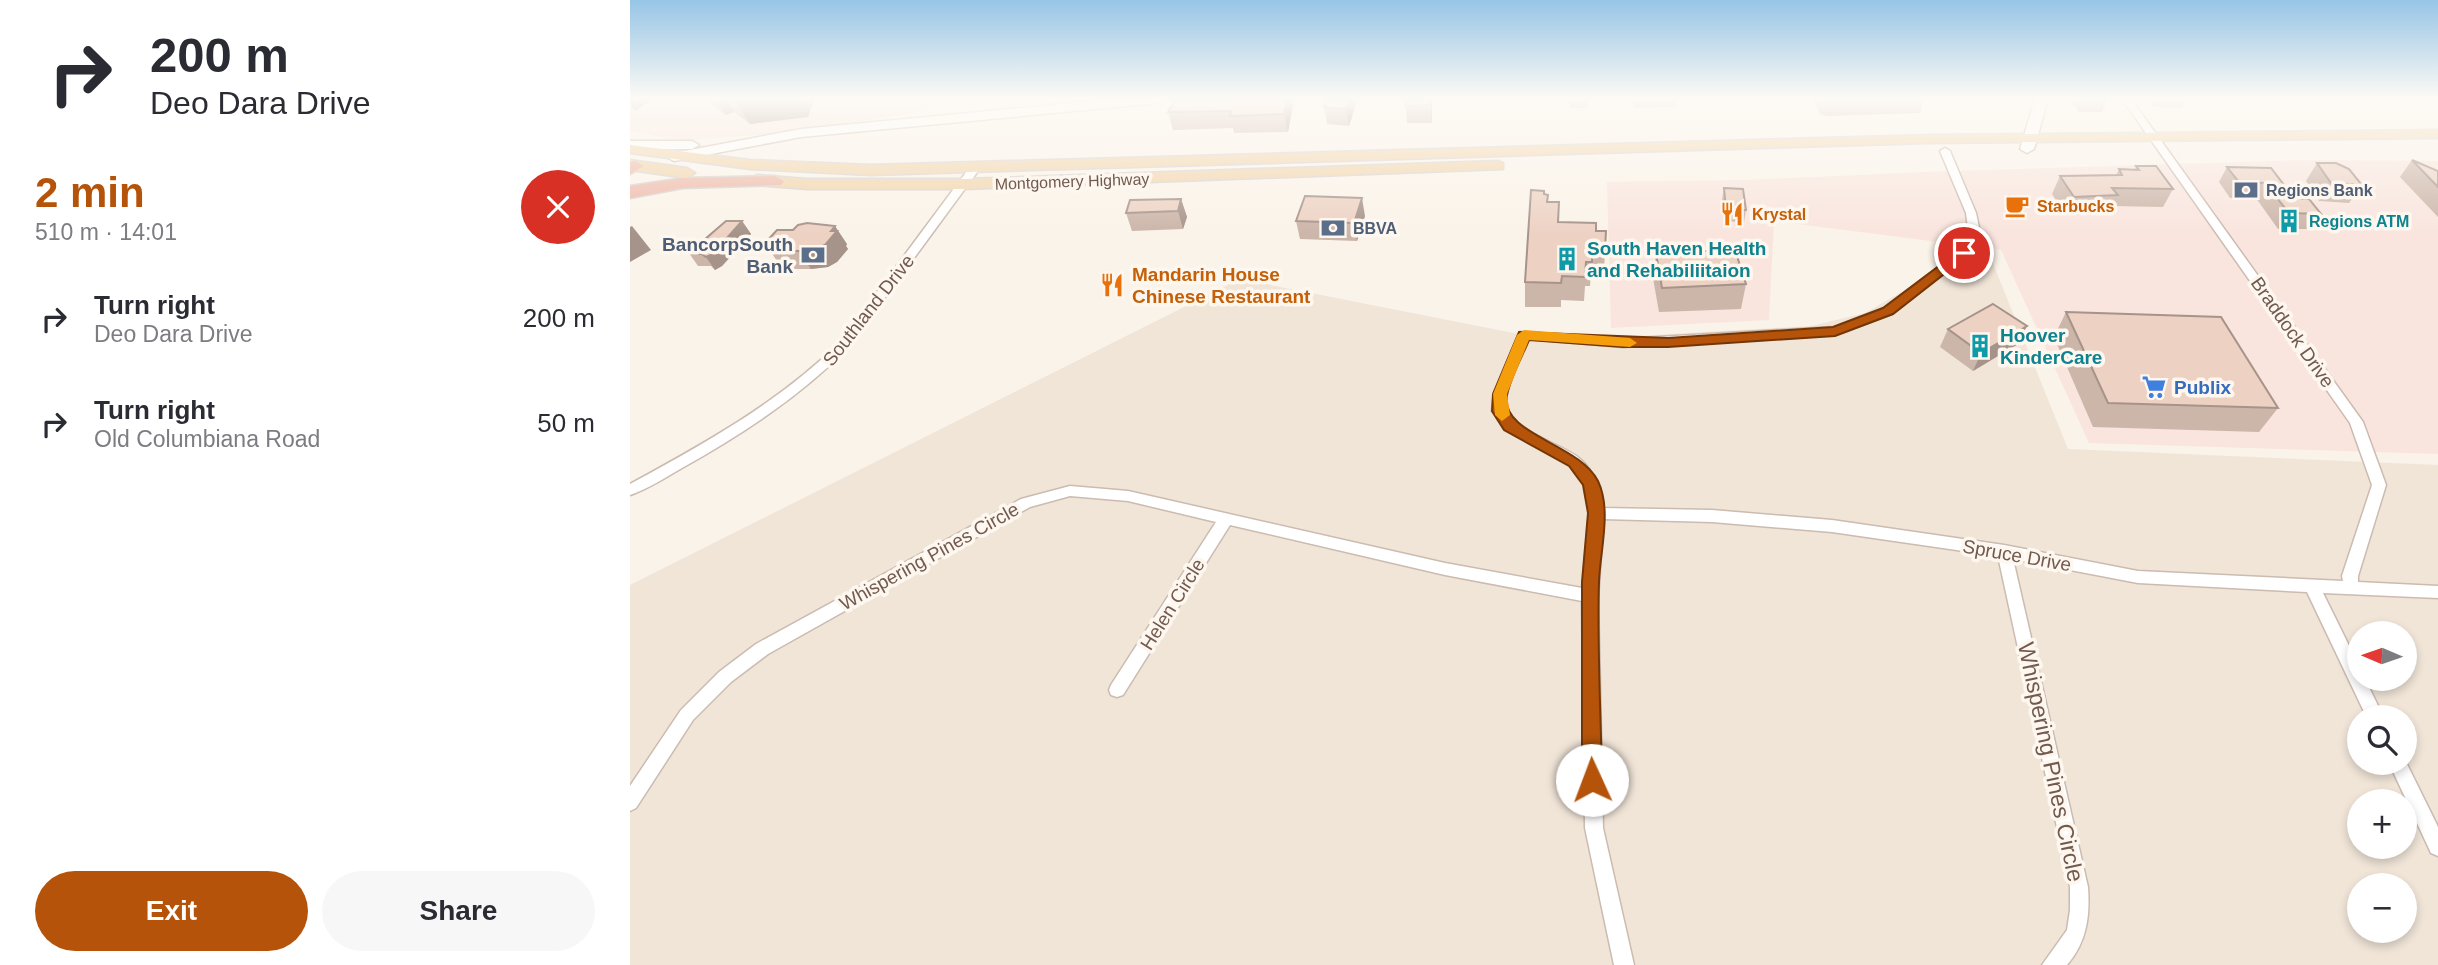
<!DOCTYPE html>
<html lang="en">
<head>
<meta charset="utf-8">
<style>
  body { margin:0; font-family:Helvetica,sans-serif; background:#f7f7f7; color:#2b2b33; height:100vh; display:flex; flex-direction:column; font-size:26px; white-space:nowrap }
  * { box-sizing:border-box; margin:0 }
  p { font-size:23px; color:#7c7c81 }
  .icon { flex:none; width:38px; height:38px; fill:none; stroke:currentColor; stroke-width:2; stroke-linecap:round; stroke-linejoin:round }
  .map { position:relative; flex:1; overflow:hidden }
  .drawer { display:flex; flex-direction:column; background:#fff; width:630px }
  .drawer>* { flex:none }
  .guide { background:#fff; color:#2b2b33; overflow:hidden }
  .needle { width:46px; rotate:272deg }
  .controls { position:absolute; left:1717px; top:621px; display:grid; gap:14px }
  .controls a { display:grid; place-items:center; width:70px; height:70px; border-radius:50%; background:#fff; box-shadow:0 4px 10px #0003; font-size:35px }
  .pin { position:absolute; display:grid; place-items:center; width:60px; height:60px; color:#fff; margin:-30px; border:4px solid #fff; border-radius:50%; box-shadow:0 2px 7px #0007 }
  .me { position:absolute; width:77px; margin:-38px; rotate:358deg; stroke-linejoin:round; filter:drop-shadow(0 0 5px #0008) }
  .turn { display:flex; align-items:center; gap:24px; height:147px; padding:0 35px; font-size:32px }
  .turn .icon { width:91px; height:91px; stroke-width:2.5 }
  .turn b { display:block; font-size:49px; line-height:60px }
  .round { display:grid; place-items:center; flex:none; width:74px; height:74px; border-radius:37px; background:#f7f7f7 }
  .head { display:flex; align-items:center; justify-content:space-between; height:119px; padding:0 35px }
  h1 { font-size:42px; font-weight:600; line-height:52px; color:#b45309 }
  .button { display:flex; gap:14px; margin-top:auto; padding:14px 35px }
  .button a { flex:1; height:80px; border-radius:42px; background:#b45309; color:#fff; font-size:28px; font-weight:600; line-height:80px; text-align:center }
  .button a+a { background:#f7f7f7; color:#2b2b33 }
  ul { padding:0; list-style:none }
  li { display:flex; align-items:center; gap:21px; height:105px; padding:0 35px }
  li div { flex:1 }
  li b { display:block; font-size:26px }
  li em { font-style:normal }
  main { display:flex; flex:1; min-height:0 }
  .map>svg:first-child { display:block }
  .residential { fill:#f1e5d8; fill-rule:evenodd }
  .commercial { fill:#f9e5de }
  .lines { fill:none; stroke-linecap:round; stroke-linejoin:round }
  .street-casing { stroke:#cbbbb0; stroke-width:3 }
  .secondary-casing { stroke:#cfbdb1; stroke-width:3 }
  .primary-casing { stroke:#d8d1ce; stroke-width:3 }
  .highway-casing { stroke:#d8d1ce; stroke-width:3 }
  .street { fill:#fff; fill-rule:evenodd }
  .secondary { fill:#fff; fill-rule:evenodd }
  .primary { fill:#f1d3a9; fill-rule:evenodd }
  .highway { fill:#edb7a7; fill-rule:evenodd }
  .wall { fill:#ccb5a9 }
  .shaded-wall { fill:#a69389 }
  .building { fill:#edd2c4; stroke:#a69389; stroke-width:2 }
  .route { fill:#b45309; stroke:#753606; stroke-width:2 }
  .slow { fill:#f59e0b }
  .labels { text-anchor:middle; stroke-width:7; stroke-linejoin:round; paint-order:stroke }
  .far-street-label { font-size:16px; fill:#725a4f; stroke:#fdf7ef }
  .far-service-label { font-size:16px; font-weight:bold; fill:#4e5e75; stroke:#fdf7ef; text-anchor:start }
  .far-food-label { font-size:16px; font-weight:bold; fill:#c56008; stroke:#fdf7ef; text-anchor:start }
  .far-culture-label { font-size:16px; font-weight:bold; fill:#0d838f; stroke:#fdf7ef; text-anchor:start }
  .service-label { font-size:19px; font-weight:bold; fill:#4e5e75; stroke:#fdf7ef; text-anchor:end }
  .culture-label { font-size:19px; font-weight:bold; fill:#0d838f; stroke:#fdf7ef; text-anchor:start }
  .food-label { font-size:19px; font-weight:bold; fill:#c56008; stroke:#fdf7ef; text-anchor:start }
  .street-label { font-size:19px; fill:#725a4f; stroke:#fdf7ef }
  .shop-label { font-size:19px; font-weight:bold; fill:#366cbe; stroke:#fdf7ef; text-anchor:start }
  .near-street-label { font-size:23px; fill:#725a4f; stroke:#fdf7ef }
</style>
</head>
<body>
<main>
<section class="drawer">
<div class="guide">
<div class="turn"><svg class="icon" aria-label="right" viewBox="0 0 24 24"><path d="M7 20v-9h11M14 6l5 5-5 5"/></svg><div><b>200 m</b>Deo Dara Drive</div></div>
</div>
<div class="head"><div><h1>2 min</h1><p>510 m · 14:01</p></div><a class="round" style="background:#d93025;color:#fff"><svg class="icon" aria-label="close" viewBox="0 0 24 24"><path d="M6 6l12 12M18 6L6 18"/></svg></a></div>
<ul>
<li><svg class="icon" aria-label="right" viewBox="0 0 24 24"><path d="M7 20v-9h11M14 6l5 5-5 5"/></svg><div><b>Turn right</b><p>Deo Dara Drive</p></div><em>200 m</em></li>
<li><svg class="icon" aria-label="right" viewBox="0 0 24 24"><path d="M7 20v-9h11M14 6l5 5-5 5"/></svg><div><b>Turn right</b><p>Old Columbiana Road</p></div><em>50 m</em></li>
</ul>
<div class="button"><a>Exit</a><a>Share</a></div>
</section>
<div class="map">
<svg width="1808" height="965" viewBox="0 0 1808 965">
  <rect width="100%" height="100%" fill="#faf3e9"/>
  <!-- residential -->
  <path class="residential" d="M1355 244 1438 449 1808 465V965H0V585L610 279 894 335 1005 336 1181 326 1235 313ZM1729 634H1774V679H1729ZM1729 718H1774V763H1729ZM1729 802H1774V847H1729ZM1729 886H1774V931H1729Z"/>
  <!-- commercial -->
  <g class="commercial">
    <path d="M0 99H316L313 108 274 115 140 134 51 141 0 131Z"/>
    <path d="M1671 160 1808 161V454L1459 443 1371 250 1144 221 1139 320 981 328 977 182 1120 180 1293 172Z"/>
  </g>
  <g class="lines">
    <!-- street casing -->
    <g class="street-casing">
      <g id="street">
        <path d="M1492 99H1501L1733 422 1756 485 1728 576V582L1808 586V598L1693 593 1729 666V679H1735L1754 718H1737L1677 592 1508 583 1383 559 1458 887C1460 916 1457 942 1437 965H1412L1437 930 1440 910V887L1368 556 1202 532 1082 522 973 519 968 600 973 828 1004 965H984L955 828 952 601 815 575 600 525 493 695 487 697 481 695 479 690 481 685 586 522 498 501 440 496 400 507 138 654 101 682 63 720 6 808 0 811V786L51 710 89 672 126 644 391 499 440 486 498 491 815 563 952 588 959 513 954 484 940 466 875 429 862 411 864 394 890 332 993 339 1204 327 1254 308 1330 251 1339 237 1336 213 1310 151 1315 148 1320 151 1346 213 1351 237 1338 255 1262 314 1205 335 993 347 898 339C890 359 874 385 876 407 877 430 934 444 950 459 965 472 969 489 972 508L1082 510 1202 520 1374 545 1508 571 1713 581 1712 576 1742 485 1720 423Z"/>
        <path d="M344 166 349 169 348 171 218 348C169 397 113 434 52 468 36 477 18 489 0 495V484C75 443 148 403 210 342L340 167Z"/>
        <path d="M1774 758 1808 827V856L1801 853 1759 763H1774Z"/>
      </g>
    </g>
    <!-- secondary casing -->
    <g class="secondary-casing">
      <g id="secondary">
        <path d="M484 99H535L529 103 171 137 44 161 37 157 44 153 171 129Z"/>
        <path d="M1405 99H1418L1404 149 1397 153 1390 149Z"/>
        <path d="M0 141H62L69 145 62 149H0Z"/>
      </g>
    </g>
    <!-- primary casing -->
    <g class="primary-casing">
      <g id="primary">
        <path d="M1808 130V138L1300 143 241 175 120 169 0 153V145L120 160 241 165 1300 135Z"/>
        <path d="M0 160 57 168 65 173 57 178 0 170Z"/>
        <path d="M868 161 873 163V169L334 189H177L127 185 119 180 127 175 177 179H334Z"/>
      </g>
    </g>
    <!-- highway casing -->
    <g class="highway-casing">
      <g id="highway">
        <path d="M5 161 14 166 0 174V162Z"/>
        <path d="M145 176 154 181 151 185 53 188 0 198V186L53 178Z"/>
      </g>
    </g>
    <!-- street -->
    <use href="#street" class="street"/>
    <!-- secondary -->
    <use href="#secondary" class="secondary"/>
    <!-- primary -->
    <use href="#primary" class="primary"/>
    <!-- highway -->
    <use href="#highway" class="highway"/>
  </g>
  <!-- wall -->
  <g class="wall">
    <path d="M78 99H184V100L178 117 120 124 104 112 96 115 81 104Z"/>
    <path d="M696 99H725L726 104 719 126 697 124 694 107Z"/>
    <path d="M802 99V123H777L776 106Z"/>
    <path d="M939 99H958L957 108H940Z"/>
    <path d="M1002 99H1045V107L1004 108Z"/>
    <path d="M1183 99H1294L1290 113 1197 116 1190 114Z"/>
    <path d="M1440 99H1477L1478 100 1472 112H1449Z"/>
    <path d="M1518 99H1556L1552 108 1523 107Z"/>
    <path d="M663 105 658 132 604 133 603 128 543 130 538 112Z"/>
    <path d="M1782 160 1808 171V217L1770 177Z"/>
    <path d="M1687 163 1732 185 1719 203 1689 201 1676 181Z"/>
    <path d="M1506 166 1543 189 1533 207 1482 206 1479 213 1436 215 1422 194 1430 176 1486 175 1489 169H1505Z"/>
    <path d="M1597 167 1641 168 1664 198 1691 214 1681 229H1648L1626 198H1600L1589 182Z"/>
    <path d="M1094 188 1116 210 1114 222 1094 221 1092 200Z"/>
    <path d="M914 194 929 222 966 231 975 250 974 274 961 273 960 286H955L954 301 931 300V307H895V282Z"/>
    <path d="M551 199 557 217 553 229 502 231 496 213Z"/>
    <path d="M735 216 727 241 670 239 666 221Z"/>
    <path d="M112 221 121 234 92 266 85 270 81 266H68L59 253Z"/>
    <path d="M135 243 217 244 216 246 218 249 207 262 198 267 181 269H158L153 261H147Z"/>
    <path d="M1026 253 1116 284 1111 309 1029 312 1023 278Z"/>
    <path d="M1436 312 1648 408 1629 432 1463 427 1424 337Z"/>
    <path d="M1318 329 1388 344 1343 371 1310 347Z"/>
  </g>
  <!-- shaded-wall -->
  <g class="shaded-wall">
    <path d="M0 99H23L5 111 0 104Z"/>
    <path d="M86 99H96L104 112 96 115Z"/>
    <path d="M118 99H184V100L178 117 120 124 105 101Z"/>
    <path d="M657 99H662L663 105 658 132 654 114Z"/>
    <path d="M719 99H725L726 104 719 126 716 109Z"/>
    <path d="M801 99H802V123L800 105Z"/>
    <path d="M732 198 735 216 727 241 724 223Z"/>
    <path d="M551 199 557 217 553 229 548 211Z"/>
    <path d="M112 221 121 234 92 266 85 270 76 257Z"/>
    <path d="M2 226 21 250 0 262V227Z"/>
    <path d="M205 226 217 244 216 246 218 249 207 262 198 267 181 269 169 251 201 231Z"/>
    <path d="M1397 326 1388 344 1343 371 1351 353Z"/>
  </g>
  <!-- building -->
  <g class="building">
    <path d="M546 99H657L654 114 600 116 601 111 538 112Z"/>
    <path d="M696 99H719L716 109 694 107Z"/>
    <path d="M776 99H801L800 105 776 106Z"/>
    <path d="M1782 160 1808 171V187Z"/>
    <path d="M1687 163H1706L1719 169 1732 185 1701 183Z"/>
    <path d="M1506 166H1526L1543 189 1482 188 1488 195 1444 197 1430 176 1492 175 1489 169 1509 170Z"/>
    <path d="M1597 167 1641 168 1664 198 1679 199 1691 214 1659 213 1635 183 1609 182Z"/>
    <path d="M1094 188 1113 189 1116 210 1096 209Z"/>
    <path d="M901 190 914 191V194L918 195 917 202H929L928 222 966 223V231H976L975 250 962 249V262H956L955 277 932 276 931 283 895 282Z"/>
    <path d="M675 196 732 198 724 223 666 221Z"/>
    <path d="M551 199 548 211 496 213 500 200Z"/>
    <path d="M96 221H112L83 254 76 257 72 254 59 253Z"/>
    <path d="M177 223 205 226 201 231H207L196 244 187 249 169 251 146 250 152 243H135L147 230H163L168 225Z"/>
    <path d="M1105 250 1116 284 1032 288 1026 253Z"/>
    <path d="M1363 304 1397 326 1351 353 1318 329Z"/>
    <path d="M1436 312 1591 317 1648 408 1478 403Z"/>
  </g>
  <!-- sky -->
  <linearGradient id="sky" x2="0" y2="1"><stop stop-color="#97c5e6"/><stop offset="0.42" stop-color="#fdfaf5"/><stop offset="1" stop-color="#fdfaf5" stop-opacity="0"/></linearGradient>
  <rect width="1808" height="234" fill="url(#sky)"/>
  <!-- route -->
  <path class="route" d="M1330 250 1341 253 1263 314 1205 336 1038 347H993L899 340C892 357 881 376 877 395 870 435 949 443 968 481 982 510 970 551 969 582 967 648 971 714 972 780L969 787 962 790 955 787 952 780V582L958 513 953 485 939 466 874 430 862 411 863 394 889 332 1038 338 1203 327 1253 308Z"/>
  <!-- slow -->
  <path class="slow" d="M894 330 1000 338 1007 343 1000 347 899 340 877 394 880 415 872 421 865 415 863 394 887 335Z"/>
  <!-- icons -->
  <defs>
    <g id="bank-bare" transform="scale(1.89)"><path d="M-6-4H6V4H-6ZM0-2.3a2.3 2.3 0 1 0 0 4.6a2.3 2.3 0 1 0 0-4.6Z" fill="#5c6f8a" stroke="#fdf7ef" stroke-width="2.5" paint-order="stroke"/></g>
    <g id="cafe-bare" transform="scale(1.89)"><path d="M-5.5-4.5H6V0H3Q3 3.5 0 3.5H-2.5Q-5.5 3.5-5.5 0ZM3-3.2v2h1.7v-2ZM-6 4.5H4V6H-6Z" fill="#e8710a" stroke="#fdf7ef" stroke-width="2.5" paint-order="stroke"/></g>
    <g id="restaurant-bare" transform="scale(1.89)"><path d="M-5-6h1v4h1v-4h1v4h1v-4h1v5L-1.5 .5V6h-2V.5L-5-1ZM5-6V6H3V1.5H1.5Q1.5-4 5-6Z" fill="#e8710a" stroke="#fdf7ef" stroke-width="2.5" paint-order="stroke"/></g>
    <g id="building-bare" transform="scale(1.89)"><path d="M-4-6H4V6H1V3H-1V6H-4ZM-2.5-4.3h1.7v1.8h-1.7ZM.8-4.3h1.7v1.8H.8ZM-2.5-1h1.7V.8h-1.7ZM.8-1h1.7V.8H.8Z" fill="#0f9aa8" stroke="#fdf7ef" stroke-width="2.5" paint-order="stroke"/></g>
    <g id="supermarket-bare" transform="scale(1.89)"><path d="M-6-5.5h2.5l.6 2H6L4.5 2H-2.5L-4.4-4H-6ZM-1.5 3.2a1.3 1.3 0 1 0 .1 0ZM3 3.2a1.3 1.3 0 1 0 .1 0Z" fill="#3f7fe0" stroke="#fdf7ef" stroke-width="2.5" paint-order="stroke"/></g>
  </defs>
  <g fill-rule="evenodd">
    <use href="#bank-bare" x="1616" y="190"/>
    <use href="#cafe-bare" x="1387" y="206"/>
    <use href="#restaurant-bare" x="1102" y="214"/>
    <use href="#building-bare" x="1659" y="221"/>
    <use href="#bank-bare" x="703" y="228"/>
    <use href="#bank-bare" x="183" y="255"/>
    <use href="#building-bare" x="937" y="259"/>
    <use href="#restaurant-bare" x="482" y="285"/>
    <use href="#building-bare" x="1350" y="346"/>
    <use href="#supermarket-bare" x="1524" y="387"/>
  </g>
  <g class="labels">
    <!-- far-street labels -->
    <g class="far-street-label">
      <text transform="translate(442 181) rotate(-2)" y="6">Montgomery Highway</text>
    </g>
    <!-- far-service labels -->
    <g class="far-service-label">
      <text x="1636" y="196">Regions Bank</text>
      <text x="723" y="234">BBVA</text>
    </g>
    <!-- far-food labels -->
    <g class="far-food-label">
      <text x="1407" y="212">Starbucks</text>
      <text x="1122" y="220">Krystal</text>
    </g>
    <!-- far-culture labels -->
    <g class="far-culture-label">
      <text x="1679" y="227">Regions ATM</text>
    </g>
    <!-- service labels -->
    <g class="service-label">
      <text x="163" y="251">BancorpSouth<tspan x="163" dy="22">Bank</tspan></text>
    </g>
    <!-- culture labels -->
    <g class="culture-label">
      <text x="957" y="255">South Haven Health<tspan x="957" dy="22">and Rehabiliitaion</tspan></text>
      <text x="1370" y="342">Hoover<tspan x="1370" dy="22">KinderCare</tspan></text>
    </g>
    <!-- food labels -->
    <g class="food-label">
      <text x="502" y="281">Mandarin House<tspan x="502" dy="22">Chinese Restaurant</tspan></text>
    </g>
    <!-- street labels -->
    <g class="street-label">
      <text transform="translate(238 310) rotate(-52)" y="7">Southland Drive</text>
      <text transform="translate(1663 332) rotate(55)" y="7">Braddock Drive</text>
      <text transform="translate(1387 555) rotate(10)" y="7">Spruce Drive</text>
      <text transform="translate(299 556) rotate(-29)" y="7">Whispering Pines Circle</text>
      <text transform="translate(542 604) rotate(-58)" y="7">Helen Circle</text>
    </g>
    <!-- shop labels -->
    <g class="shop-label">
      <text x="1544" y="394">Publix</text>
    </g>
    <!-- near-street labels -->
    <g class="near-street-label">
      <text transform="translate(1421 762) rotate(78)" y="8">Whispering Pines Circle</text>
    </g>
  </g>
</svg>
<div class="controls">
<a><svg class="needle" viewBox="-14 -14 28 28"><path d="M0-13l5 13h-10z" fill="#e53935"/><path d="M0 13l5-13h-10z" fill="#7c7c81"/></svg></a>
<a><svg class="icon" aria-label="search" viewBox="0 0 24 24"><circle cx="10" cy="10" r="6"/><path d="M15 15l6 6"/></svg></a>
<a>+</a>
<a>−</a>
</div>
<div class="pin" style="left:1334px;top:253px;background:#d93025"><svg class="icon" aria-label="arrive" viewBox="0 0 24 24"><path d="M6 21V4h12l-3 4 3 4H6"/></svg></div>
<svg class="me" style="left:962px;top:780px" viewBox="-20 -20 40 40"><circle r="19" fill="#fff"/><path d="M0-13L10 11 0 6-10 11z" fill="#b45309"/></svg>
</div>
</main>
</body>
</html>
